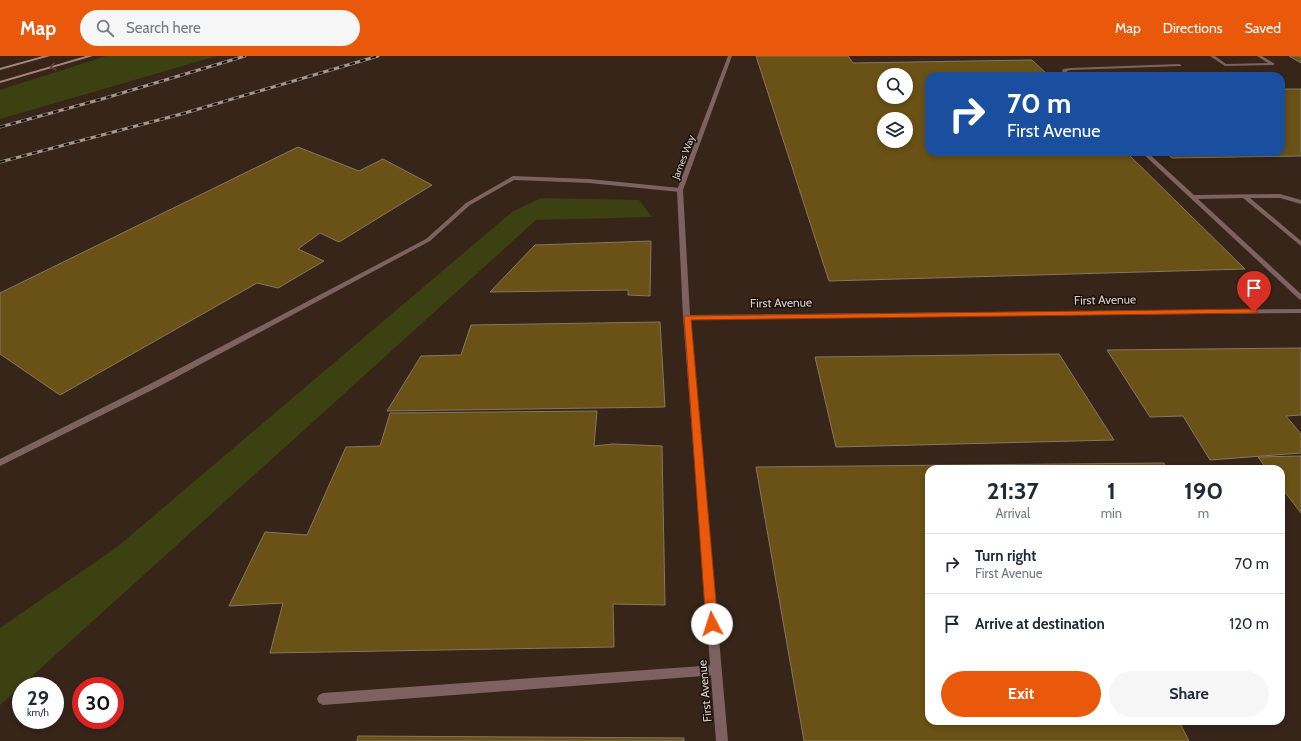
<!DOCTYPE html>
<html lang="en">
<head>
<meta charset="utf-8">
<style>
  body { margin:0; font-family:Cabin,sans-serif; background:#f6f6f7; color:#1f2937; height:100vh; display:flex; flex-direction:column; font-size:15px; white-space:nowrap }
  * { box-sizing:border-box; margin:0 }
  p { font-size:13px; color:#747a83 }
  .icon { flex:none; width:22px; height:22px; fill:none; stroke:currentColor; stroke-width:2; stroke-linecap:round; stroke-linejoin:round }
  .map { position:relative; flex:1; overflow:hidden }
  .side { position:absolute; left:925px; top:409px; width:360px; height:260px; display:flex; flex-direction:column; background:#fff; border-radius:12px; box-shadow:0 2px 6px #0003 }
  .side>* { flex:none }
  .top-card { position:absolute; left:925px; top:16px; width:360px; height:84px; border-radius:12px; box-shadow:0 2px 6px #0003; background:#1a4fa0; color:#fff; overflow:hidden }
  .controls { position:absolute; left:877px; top:12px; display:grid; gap:8px }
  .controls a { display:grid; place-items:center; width:36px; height:36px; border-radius:50%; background:#fff; box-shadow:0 2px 6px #0003; font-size:20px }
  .speed { position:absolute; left:12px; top:621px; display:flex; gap:8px; font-size:20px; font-weight:700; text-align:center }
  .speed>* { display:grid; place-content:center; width:52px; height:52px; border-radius:50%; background:#fff; box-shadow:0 2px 6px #0003; line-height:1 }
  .speed small { font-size:10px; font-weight:400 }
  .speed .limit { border:6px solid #d22; background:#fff; color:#111 }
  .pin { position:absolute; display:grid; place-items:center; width:34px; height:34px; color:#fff; margin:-41px -17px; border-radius:50% 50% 50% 0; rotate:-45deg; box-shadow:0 0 4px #0007 }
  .pin .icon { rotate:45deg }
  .me { position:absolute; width:44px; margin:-22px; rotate:355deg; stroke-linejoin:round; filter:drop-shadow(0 0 3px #0008) }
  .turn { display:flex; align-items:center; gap:14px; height:84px; padding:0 16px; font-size:18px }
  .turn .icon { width:52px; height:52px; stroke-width:2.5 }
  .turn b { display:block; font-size:28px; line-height:34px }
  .eta { display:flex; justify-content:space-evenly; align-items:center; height:68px; text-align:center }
  .eta b { font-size:24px; font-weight:800; line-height:28px }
  .button { display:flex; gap:8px; margin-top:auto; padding:8px 16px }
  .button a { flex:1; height:46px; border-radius:24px; background:#ea580c; color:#fff; font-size:16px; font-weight:800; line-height:46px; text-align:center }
  .button a+a { background:#f6f6f7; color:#1f2937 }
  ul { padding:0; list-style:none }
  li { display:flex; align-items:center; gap:12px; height:60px; padding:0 16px; border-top:1px solid #e0e1e3 }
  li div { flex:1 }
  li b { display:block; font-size:15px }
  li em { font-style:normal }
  header { display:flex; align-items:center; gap:24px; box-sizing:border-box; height:56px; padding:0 20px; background:#ea580c; color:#fff }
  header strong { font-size:19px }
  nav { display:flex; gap:22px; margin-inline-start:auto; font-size:14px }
  .search { width:280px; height:36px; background:#f6f6f7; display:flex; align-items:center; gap:10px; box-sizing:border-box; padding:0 14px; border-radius:22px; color:#747a83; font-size:15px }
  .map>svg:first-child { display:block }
  .green { fill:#3c4111 }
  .building { fill:#6a5116; stroke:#837863; fill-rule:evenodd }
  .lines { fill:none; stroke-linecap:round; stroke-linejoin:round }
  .service { fill:#7e6261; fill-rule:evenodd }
  .minor { fill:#7e6261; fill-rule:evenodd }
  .secondary { fill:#ae8280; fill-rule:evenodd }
  .rail-casing { stroke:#a5968e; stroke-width:3 }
  .rail { stroke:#18100b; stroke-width:2; stroke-dasharray:5.5; stroke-linecap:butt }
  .oneway { stroke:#5c4340 }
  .route { fill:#ea580c; stroke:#983908 }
  .labels { text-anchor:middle; stroke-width:3; stroke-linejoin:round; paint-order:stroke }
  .far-street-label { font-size:10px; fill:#dccfc8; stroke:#18100b }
  .street-label { font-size:12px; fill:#dccfc8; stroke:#18100b }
</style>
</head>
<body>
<header>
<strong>Map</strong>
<div class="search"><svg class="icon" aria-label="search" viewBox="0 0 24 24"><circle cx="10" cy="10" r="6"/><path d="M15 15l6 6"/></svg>Search here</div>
<nav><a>Map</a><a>Directions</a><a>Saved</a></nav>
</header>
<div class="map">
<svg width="1301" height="685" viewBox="0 0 1301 685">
  <rect width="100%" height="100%" fill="#372519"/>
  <!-- green -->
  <g class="green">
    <path d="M106 0H217L0 63V34Z"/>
    <path d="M541 142 639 144 652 161 536 164 0 649V572L117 491 512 156Z"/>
  </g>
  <!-- building -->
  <g class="building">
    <path d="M756 0H848L853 7 1032 4 1049 20H929V96H1126L1245 213 829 225ZM884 19H906V41H884ZM884 63H906V85H884Z"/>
    <path d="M1289 0H1301V7Z"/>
    <path d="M1281 33H1301V100L1172 102 1165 96H1281Z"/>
    <path d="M298 91 359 115 383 103 432 129 339 186 320 177 298 193 324 205 278 232 257 227 60 339 0 298V237Z"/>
    <path d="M651 185 650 240 628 239V234L490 236 535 189Z"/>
    <path d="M660 266 665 351 387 355 421 300 461 299 471 269Z"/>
    <path d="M1301 292V359L1286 360 1301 378V397L1210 404 1183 360 1150 361 1107 294Z"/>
    <path d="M1059 298 1114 384 836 391 815 301Z"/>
    <path d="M597 355 594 390 613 388 662 390 665 549 613 548 614 591 270 597 283 547 229 550 265 476 307 479 346 391 380 390 390 357Z"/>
    <path d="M1301 400V457L1281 431V413H1267L1258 401Z"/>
    <path d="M1164 407 1167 413H929V665H1179L1189 685H804L756 411Z"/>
    <path d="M358 680 684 682V685H357Z"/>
  </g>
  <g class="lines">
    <!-- service -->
    <g class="service">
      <path d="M1210 0H1215L1226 8 1268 7 1257 0H1262L1275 8 1273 9 1225 10Z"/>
      <path d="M1179 8 1181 9V10L1071 14 1067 15 1065 20H1061L1063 13 1071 12Z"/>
      <path d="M1141 96H1147L1194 139 1280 138 1301 144V148L1280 142H1250L1301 185V190L1243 142 1198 143 1301 238V244L1299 243Z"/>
      <path d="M513 120 589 123 680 132 683 134 680 136 589 127 514 124 470 149 430 185 158 331 0 410V403L152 327 426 183 466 147Z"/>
      <path d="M716 609 720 610 721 614 720 618 716 619 323 649 319 647 317 643 319 639 323 637Z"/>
    </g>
    <!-- minor -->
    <path class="minor" d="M728 0H732L683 134 690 259 1301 253V257L691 263 728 685H716L683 261 677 134Z"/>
    <!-- secondary -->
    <g class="secondary">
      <path d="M43 0H50L0 14V12Z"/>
      <path d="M86 0H93L0 27V25Z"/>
    </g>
    <!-- rail casing -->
    <g class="rail-casing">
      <g id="rail">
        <path d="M0 71 102 43 245 0"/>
        <path d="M0 106 185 57 378 0"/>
      </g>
    </g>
    <!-- rail -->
    <use href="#rail" class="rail"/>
  </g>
  <!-- one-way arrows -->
  <defs><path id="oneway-chevron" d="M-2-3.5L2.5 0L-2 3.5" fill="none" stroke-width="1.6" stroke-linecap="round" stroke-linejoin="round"/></defs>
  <use class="oneway" href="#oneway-chevron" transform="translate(53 11) rotate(164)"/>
  <!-- route -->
  <path class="route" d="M1254 253 1257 254V257L691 264 718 568 716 572 712 573 708 572 706 568 684 260Z"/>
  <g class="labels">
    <!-- far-street labels -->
    <g class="far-street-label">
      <text transform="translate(683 101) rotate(-69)" y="4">James Way</text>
    </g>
    <!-- street labels -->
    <g class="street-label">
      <text transform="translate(1105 244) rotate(-1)" y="4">First Avenue</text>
      <text transform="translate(781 247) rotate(-1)" y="4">First Avenue</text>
      <text transform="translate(705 635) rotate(-95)" y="4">First Avenue</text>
    </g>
  </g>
</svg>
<div class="controls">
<a><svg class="icon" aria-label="search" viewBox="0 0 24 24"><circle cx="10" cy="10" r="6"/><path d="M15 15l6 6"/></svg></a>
<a><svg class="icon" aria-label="layers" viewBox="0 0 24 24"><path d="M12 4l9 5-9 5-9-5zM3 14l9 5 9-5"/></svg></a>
</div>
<div class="speed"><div>29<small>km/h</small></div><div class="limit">30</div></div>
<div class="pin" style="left:1254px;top:256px;background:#d93025"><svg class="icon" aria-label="arrive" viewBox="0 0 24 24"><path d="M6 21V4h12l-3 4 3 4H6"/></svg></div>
<svg class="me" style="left:712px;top:568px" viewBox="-20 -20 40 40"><circle r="19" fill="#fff"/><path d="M0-13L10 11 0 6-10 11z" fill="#ea580c"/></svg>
<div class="top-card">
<div class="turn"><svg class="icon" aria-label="right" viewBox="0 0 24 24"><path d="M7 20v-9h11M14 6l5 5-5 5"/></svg><div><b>70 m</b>First Avenue</div></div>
</div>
<section class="side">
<div class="eta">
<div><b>21:37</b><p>Arrival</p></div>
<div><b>1</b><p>min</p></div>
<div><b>190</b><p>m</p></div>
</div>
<ul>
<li><svg class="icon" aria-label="right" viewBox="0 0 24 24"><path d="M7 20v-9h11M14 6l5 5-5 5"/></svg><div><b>Turn right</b><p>First Avenue</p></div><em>70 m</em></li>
<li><svg class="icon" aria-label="arrive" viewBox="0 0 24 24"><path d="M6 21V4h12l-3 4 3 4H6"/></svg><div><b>Arrive at destination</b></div><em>120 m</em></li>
</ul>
<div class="button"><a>Exit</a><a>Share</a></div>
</section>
</div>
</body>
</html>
